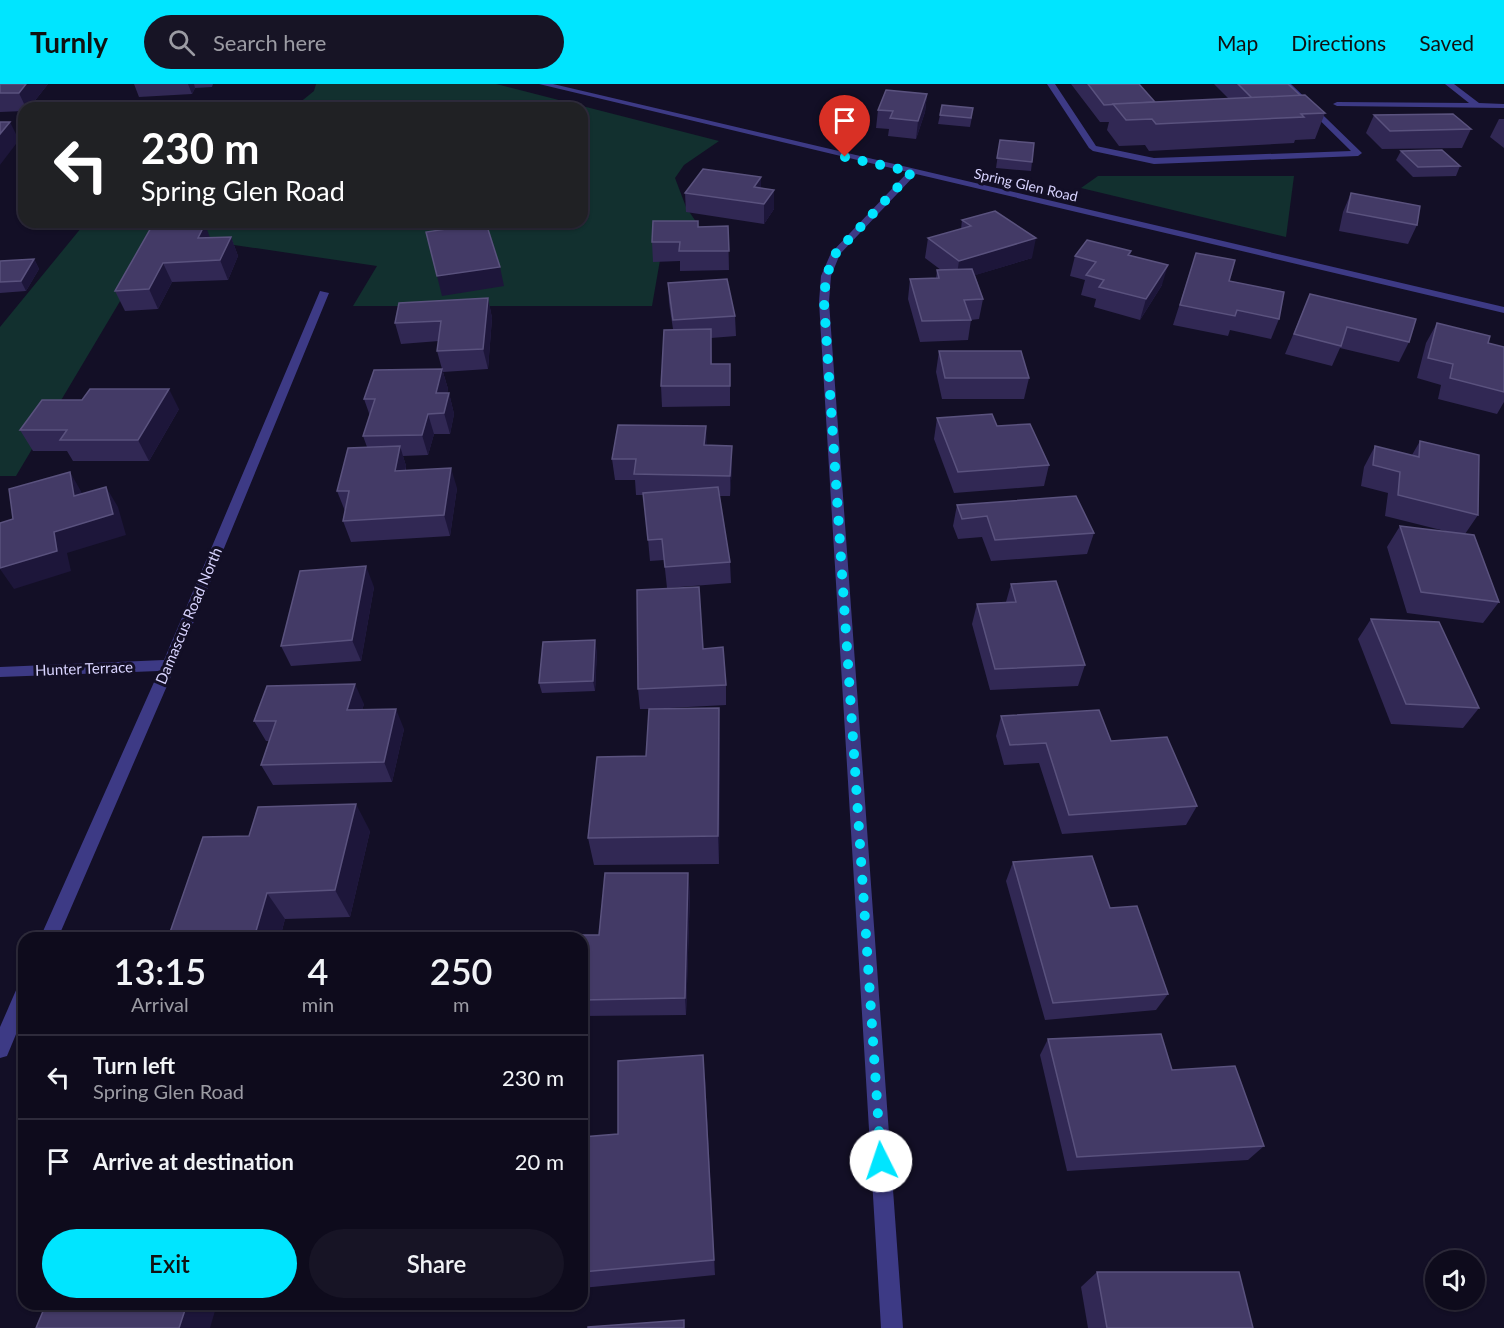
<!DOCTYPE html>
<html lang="en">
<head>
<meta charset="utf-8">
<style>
  body { margin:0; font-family:Lato,sans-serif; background:#171425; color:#f1f3f6; height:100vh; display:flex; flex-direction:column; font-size:22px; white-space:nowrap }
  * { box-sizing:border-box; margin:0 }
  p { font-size:20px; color:#9b9ba3 }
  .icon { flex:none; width:33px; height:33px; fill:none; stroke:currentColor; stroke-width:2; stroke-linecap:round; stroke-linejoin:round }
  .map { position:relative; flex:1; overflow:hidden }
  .drawer { position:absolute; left:18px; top:848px; width:570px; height:378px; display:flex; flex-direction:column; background:#0e0b1c; border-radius:18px; box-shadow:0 2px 4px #0004,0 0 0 2px #2e2b3b }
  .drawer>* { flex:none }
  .guide { position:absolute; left:18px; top:18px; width:570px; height:126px; border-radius:18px; box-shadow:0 2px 4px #0004,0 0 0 2px #2e2b3b; background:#202124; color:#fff; overflow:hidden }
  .controls { position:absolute; left:1425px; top:1166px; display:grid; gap:12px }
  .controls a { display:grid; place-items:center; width:60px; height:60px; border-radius:50%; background:#0e0b1c; box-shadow:0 2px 4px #0004,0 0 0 2px #2e2b3b; font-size:30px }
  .pin { position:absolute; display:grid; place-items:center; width:51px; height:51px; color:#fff; margin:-62px -26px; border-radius:50% 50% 50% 0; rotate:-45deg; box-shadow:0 0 6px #0007 }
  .pin .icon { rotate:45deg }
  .me { position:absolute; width:66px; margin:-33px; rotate:356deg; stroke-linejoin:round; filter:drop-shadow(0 0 4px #0008) }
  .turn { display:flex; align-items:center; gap:21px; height:126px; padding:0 24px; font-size:27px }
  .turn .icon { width:78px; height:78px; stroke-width:2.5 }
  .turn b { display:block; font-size:42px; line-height:51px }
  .eta { display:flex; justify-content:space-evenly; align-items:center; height:102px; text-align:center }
  .eta b { font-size:36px; font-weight:600; line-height:42px }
  .cta { display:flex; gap:12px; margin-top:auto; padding:12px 24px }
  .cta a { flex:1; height:69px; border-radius:36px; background:#00e5ff; color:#111; font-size:24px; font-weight:600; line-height:69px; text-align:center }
  .cta a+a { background:#171425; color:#f1f3f6 }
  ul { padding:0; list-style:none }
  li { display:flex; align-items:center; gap:18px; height:84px; padding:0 24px; border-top:2px solid #2e2b3b }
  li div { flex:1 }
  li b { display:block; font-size:22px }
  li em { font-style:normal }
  header { display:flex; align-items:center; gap:36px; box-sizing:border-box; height:84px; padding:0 30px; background:#00e5ff; color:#111 }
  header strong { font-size:28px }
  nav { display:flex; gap:33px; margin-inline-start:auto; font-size:21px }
  .search { width:420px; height:54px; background:#171425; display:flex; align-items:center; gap:15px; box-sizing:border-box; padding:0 21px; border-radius:33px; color:#9b9ba3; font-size:22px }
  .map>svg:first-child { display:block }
  .green { fill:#12302f }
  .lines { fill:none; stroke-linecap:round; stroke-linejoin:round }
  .minor { fill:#3d3a85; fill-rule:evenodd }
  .wall { fill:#312854 }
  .shaded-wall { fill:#1d163a }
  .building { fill:#433a66; stroke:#5a527e; stroke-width:1.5 }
  .route { stroke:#00e5ff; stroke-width:10; stroke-dasharray:0 18 }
  .labels { text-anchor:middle; stroke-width:6; stroke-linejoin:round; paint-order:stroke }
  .far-street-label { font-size:14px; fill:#d9d4ff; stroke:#130f26 }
  .street-label { font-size:15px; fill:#d9d4ff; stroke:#130f26 }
</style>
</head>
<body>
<header>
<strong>Turnly</strong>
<div class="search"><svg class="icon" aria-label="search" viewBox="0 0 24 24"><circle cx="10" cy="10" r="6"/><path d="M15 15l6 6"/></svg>Search here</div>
<nav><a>Map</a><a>Directions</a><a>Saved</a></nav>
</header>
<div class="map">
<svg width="1504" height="1244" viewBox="0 0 1504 1244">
  <rect width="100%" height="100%" fill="#130f26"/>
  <!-- green -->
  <g class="green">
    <path d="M316 0H496L719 57 684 81 675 94 686 123 705 151 664 153 652 222H353L377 182 160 150 16 392H0V243L86 138H582V24H293L314 7Z"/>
    <path d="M1098 92H1294L1286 153 1081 104Z"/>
  </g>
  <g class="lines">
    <!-- minor -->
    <g class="minor">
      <path d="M539 0H553L1504 223V229L916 90 840 170 831 192 829 218 903 1244H881L819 218 821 192 831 169 908 88Z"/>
      <path d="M1047 0H1055L1096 62 1154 74 1351 67 1283 0H1291L1362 69 1358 72 1154 80 1093 67 1089 64Z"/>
      <path d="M1445 0H1454L1479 19 1504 20V24L1337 22 1333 20 1337 18 1469 19Z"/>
      <path d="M320 207 329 209 176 581 58 854H40L159 587 0 593V583L164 576Z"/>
      <path d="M24 901V931L7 972 0 974V943L17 904Z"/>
    </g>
  </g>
  <!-- wall -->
  <g class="wall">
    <path d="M0 0H48L29 24H24V27L0 28Z"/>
    <path d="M134 0H213L212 3 195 4 192 10 139 13Z"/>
    <path d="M1071 0H1139L1155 18 1229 15 1214 0H1288L1301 12 1325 29 1315 55 1295 56 1294 59 1149 67 1145 61 1119 62 1107 46 1109 38H1100Z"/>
    <path d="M927 10 925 28 916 55 888 52 889 45 876 44 878 26Z"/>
    <path d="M940 31 972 33 970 43 938 40Z"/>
    <path d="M1374 31 1471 45 1462 64 1382 65 1366 49Z"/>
    <path d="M1499 35H1504V64L1490 53Z"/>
    <path d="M1000 56 1032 78 1031 87 996 84Z"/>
    <path d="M1401 67 1460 82 1456 92 1413 93 1396 76Z"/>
    <path d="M761 104 774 125 764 140 686 128 685 109Z"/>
    <path d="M1351 109 1417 141 1408 160 1339 147 1343 128Z"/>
    <path d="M962 136 1032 174 975 191 983 215 979 235 971 236 968 256 920 258 908 215 910 195 936 194 937 186H941L925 174 928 154 961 145Z"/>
    <path d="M152 142 210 154 231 153 238 172 228 196 172 198 158 225 125 227 115 207Z"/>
    <path d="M728 142 729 186 680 187V177L653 178 652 158 698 143Z"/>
    <path d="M1131 167 1130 172 1162 201 1140 236 1094 223 1096 215 1081 211 1085 196 1070 192 1075 172Z"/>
    <path d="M1196 169 1229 197 1279 235 1271 255 1230 246 1228 252 1173 241Z"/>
    <path d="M34 175 39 185 26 207 0 209V177Z"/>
    <path d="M668 199 735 232 736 252 711 254 712 280H730V322L662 323 661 302 673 245 669 219Z"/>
    <path d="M1310 210 1409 258 1399 278 1340 264 1332 282 1285 270Z"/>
    <path d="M488 214 492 234 488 285 443 288 448 305 447 309H449L454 330 450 350H434L428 371 403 372 406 382V386L457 404 450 452 351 458 343 437 345 427 337 407 367 363 363 352 370 332 364 315 442 285 437 267 439 257 401 260 395 239Z"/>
    <path d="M1437 239 1488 259 1504 263V318L1497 330 1438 315 1441 301 1417 294 1426 259Z"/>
    <path d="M939 267 1029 294 1024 315H942L936 288Z"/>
    <path d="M179 325 149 377H73L67 367H33L20 346Z"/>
    <path d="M937 334 997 342 1049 381 1044 402 954 409 934 355Z"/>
    <path d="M1420 357 1478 431 1465 450 1499 518 1483 539 1407 529 1387 463 1400 442 1449 448 1385 432 1388 409 1361 402 1364 383 1375 362 1412 371Z"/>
    <path d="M707 361 732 382 730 412H719L730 478 731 499 667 504 664 476 650 477 644 411H636L635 396H615L612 375Z"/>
    <path d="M957 421 1094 449 1087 470 991 477 982 453 958 455 953 442Z"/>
    <path d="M1011 500 1085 581 1078 602 990 606 972 540 977 520 1006 518Z"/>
    <path d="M374 503 361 577 291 582 281 562Z"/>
    <path d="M1371 535 1479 624 1463 644 1391 640 1358 555Z"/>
    <path d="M703 565 726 601V621L650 625 720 653 719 780 594 781 588 754 646 672 649 625H640L638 605Z"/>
    <path d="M597 567 595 607 542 609 539 599Z"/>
    <path d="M364 620 362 626 404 645 392 698 273 701 261 681 269 657H266L254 637Z"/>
    <path d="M1001 632 1197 722 1186 741 1062 750 1039 679 1004 681 996 652Z"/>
    <path d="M370 747 350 833 285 835 280 854 249 752Z"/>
    <path d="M1013 778 1110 824 1168 910 1156 926 1045 936 1006 797Z"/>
    <path d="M690 807 686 931 582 932V854L599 851Z"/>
    <path d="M1048 955 1172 986 1264 1062 1248 1076 1067 1087 1040 971Z"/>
    <path d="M705 993 715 1191 582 1204V1053L618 1050Z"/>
    <path d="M1097 1188 1253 1244H1088L1081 1203Z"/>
  </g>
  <!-- shaded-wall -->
  <g class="shaded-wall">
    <path d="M26 0H48L29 24H26L19 9Z"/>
    <path d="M188 0H194L195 4 192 10Z"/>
    <path d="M927 10 925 28 916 55 918 37Z"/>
    <path d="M10 38 19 56 0 81V50Z"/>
    <path d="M761 93V112L754 103Z"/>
    <path d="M774 106V125L764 140V120Z"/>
    <path d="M205 140 212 159 198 154Z"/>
    <path d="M231 153 238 172 228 196 220 176Z"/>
    <path d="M1036 154 1032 174 956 197 959 177Z"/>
    <path d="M34 175 39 185 26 207 21 197Z"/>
    <path d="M163 179 172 198 158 225 149 205Z"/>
    <path d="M1168 181 1162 201 1140 236 1146 215Z"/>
    <path d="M500 183 504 202 442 212 437 192Z"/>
    <path d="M488 214 492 234 488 285 483 265Z"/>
    <path d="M442 285 448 305 442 330 436 309Z"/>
    <path d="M169 305 179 325 149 377 138 356Z"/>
    <path d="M449 309 454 330 450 350 444 329Z"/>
    <path d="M428 330 434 350 428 371 422 351Z"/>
    <path d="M706 342 707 363 704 361Z"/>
    <path d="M400 362 406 382 402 408 395 387Z"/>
    <path d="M732 362V382L730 412V392Z"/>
    <path d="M451 384 457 404 450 452 444 431Z"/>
    <path d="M70 388 82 409 87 433 74 412Z"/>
    <path d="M106 403 118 423 126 451 67 469 71 487 14 505 0 485V484L54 448Z"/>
    <path d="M366 482 374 503 361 577 352 556Z"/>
    <path d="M595 556 597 567 595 607 593 597Z"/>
    <path d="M355 600 364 620 356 646 347 626Z"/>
    <path d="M719 624 720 653 719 780 718 752Z"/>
    <path d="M396 625 404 645 392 698 384 678Z"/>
    <path d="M356 720 370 747 350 833 335 806Z"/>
    <path d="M688 789 690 807 686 931 685 914Z"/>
    <path d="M267 809 285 835 280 854H254Z"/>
    <path d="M703 971 705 993 715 1191 714 1176Z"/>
    <path d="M187 1220H217L210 1244H179Z"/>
  </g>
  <!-- building -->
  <g class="building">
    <path d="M0 0H26L19 9H0Z"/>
    <path d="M1088 0H1139L1155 18 1104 21Z"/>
    <path d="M1238 0H1288L1301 12 1252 14Z"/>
    <path d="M886 6 927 10 918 37 890 34 893 27 878 26Z"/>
    <path d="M1305 11 1325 29 1301 30 1304 33 1156 40 1152 35 1126 36 1113 20Z"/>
    <path d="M942 21 973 24 971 34 940 31Z"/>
    <path d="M1453 30 1471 45 1390 47 1374 31Z"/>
    <path d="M0 38H10L0 50Z"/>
    <path d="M1000 56 1034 59 1032 78 997 74Z"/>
    <path d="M1442 66 1460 82 1418 83 1401 67Z"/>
    <path d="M703 85 761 93 754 103 774 106 764 120 685 109Z"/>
    <path d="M1351 109 1420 122 1417 141 1347 128Z"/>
    <path d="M995 127 1036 154 959 177 928 154 971 142 962 136Z"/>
    <path d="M653 137H698V143L728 142 729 167H679L680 158H652Z"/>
    <path d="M486 139 500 183 437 192 426 148Z"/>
    <path d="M205 140 198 154 231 153 220 176 163 179 149 205 115 207 152 142Z"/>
    <path d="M1087 156 1131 167 1128 171 1168 181 1146 215 1099 203 1104 196 1086 191 1096 178 1075 172Z"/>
    <path d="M1196 169 1235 176 1229 197 1284 208 1279 235 1237 226 1235 232 1180 221Z"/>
    <path d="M34 175 21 197 0 198V177Z"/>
    <path d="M972 185 983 215 964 216 971 236 922 237 910 195 939 194 937 186Z"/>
    <path d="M727 195 735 232 673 236 668 199Z"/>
    <path d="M1310 210 1416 235 1409 258 1347 243 1341 262 1294 250Z"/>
    <path d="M488 214 483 265 437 267 441 237 395 239 399 219Z"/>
    <path d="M1437 239 1490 252 1488 259 1504 263V308L1450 294 1453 280 1428 274Z"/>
    <path d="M711 245V280H730V302H661L664 246Z"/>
    <path d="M939 267H1021L1029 294H945Z"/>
    <path d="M442 285 436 309H449L444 329 428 330 422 351 363 352 375 315H364L374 286Z"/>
    <path d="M90 305H169L138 356H60L67 346H20L42 316H82Z"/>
    <path d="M992 330 997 342 1030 340 1049 381 958 388 937 334Z"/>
    <path d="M618 341 706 342 704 361 732 362 730 392 634 390 636 375H612Z"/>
    <path d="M1420 357 1479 371 1478 431 1398 411 1400 388 1373 381 1375 362 1419 373Z"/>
    <path d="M400 362 395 387 451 384 444 431 343 437 349 407H337L348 364Z"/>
    <path d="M70 388 74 412 106 403 113 430 54 448 57 467 0 484V439L13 435 9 405Z"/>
    <path d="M718 403 730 478 665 483 662 455 648 456 643 409Z"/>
    <path d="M1076 412 1094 449 995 456 987 432 962 435 957 421Z"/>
    <path d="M1400 442 1474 451 1499 518 1421 508Z"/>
    <path d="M366 482 352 556 281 562 300 487Z"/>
    <path d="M1056 497 1085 581 995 585 977 520 1016 518 1011 500Z"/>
    <path d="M699 503 703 565 723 563 726 601 638 605 637 506Z"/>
    <path d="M1371 535 1439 538 1479 624 1406 620Z"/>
    <path d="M595 556 593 597 539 599 543 558Z"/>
    <path d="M355 600 347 626 396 625 384 678 261 681 276 637H254L267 602Z"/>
    <path d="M719 624 718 752 588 754 597 673 646 672 649 625Z"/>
    <path d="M1099 626 1111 657 1167 653 1197 722 1069 731 1046 659 1010 661 1001 632Z"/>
    <path d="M356 720 335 806 267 809 254 854H168L203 753 249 752 258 723Z"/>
    <path d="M1092 772 1110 824 1137 822 1168 910 1053 919 1013 778Z"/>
    <path d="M605 789H688L685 914 582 916V854H577V851H599Z"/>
    <path d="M1161 950 1172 986 1235 982 1264 1062 1077 1073 1048 955Z"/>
    <path d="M703 971 714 1176 582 1188V1053L618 1050V977Z"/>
    <path d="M1097 1188H1239L1253 1244H1107Z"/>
    <path d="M46 1220H187L179 1244H36Z"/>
    <path d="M684 1236V1244H588V1243Z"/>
  </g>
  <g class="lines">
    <!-- route -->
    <path class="route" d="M845 73 912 88 836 169 826 192 824 218 881 1077"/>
  </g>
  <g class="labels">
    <!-- far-street labels -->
    <g class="far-street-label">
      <text transform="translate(1026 101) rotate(13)" y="5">Spring Glen Road</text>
    </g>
    <!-- street labels -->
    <g class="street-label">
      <text transform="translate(189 532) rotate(-67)" y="5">Damascus Road North</text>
      <text transform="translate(84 585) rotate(-2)" y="5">Hunter Terrace</text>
    </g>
  </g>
</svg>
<div class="controls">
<a><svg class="icon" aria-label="sound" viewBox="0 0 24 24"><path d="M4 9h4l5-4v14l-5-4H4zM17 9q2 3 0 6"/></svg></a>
</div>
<div class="pin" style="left:845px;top:73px;background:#d93025"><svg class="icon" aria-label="arrive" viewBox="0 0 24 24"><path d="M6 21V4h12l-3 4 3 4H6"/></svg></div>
<svg class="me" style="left:881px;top:1077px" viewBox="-20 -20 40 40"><circle r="19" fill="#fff"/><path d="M0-13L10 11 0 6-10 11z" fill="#00e5ff"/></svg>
<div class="guide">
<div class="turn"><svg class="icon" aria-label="left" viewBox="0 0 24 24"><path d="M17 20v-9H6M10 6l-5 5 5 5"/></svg><div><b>230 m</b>Spring Glen Road</div></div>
</div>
<section class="drawer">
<div class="eta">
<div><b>13:15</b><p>Arrival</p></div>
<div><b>4</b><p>min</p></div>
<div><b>250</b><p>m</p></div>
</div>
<ul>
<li><svg class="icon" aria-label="left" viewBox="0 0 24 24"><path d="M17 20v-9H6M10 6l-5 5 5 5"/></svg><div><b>Turn left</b><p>Spring Glen Road</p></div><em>230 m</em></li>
<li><svg class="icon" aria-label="arrive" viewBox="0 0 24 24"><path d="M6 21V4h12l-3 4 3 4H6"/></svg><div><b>Arrive at destination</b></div><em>20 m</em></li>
</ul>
<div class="cta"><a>Exit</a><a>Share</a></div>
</section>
</div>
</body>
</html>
